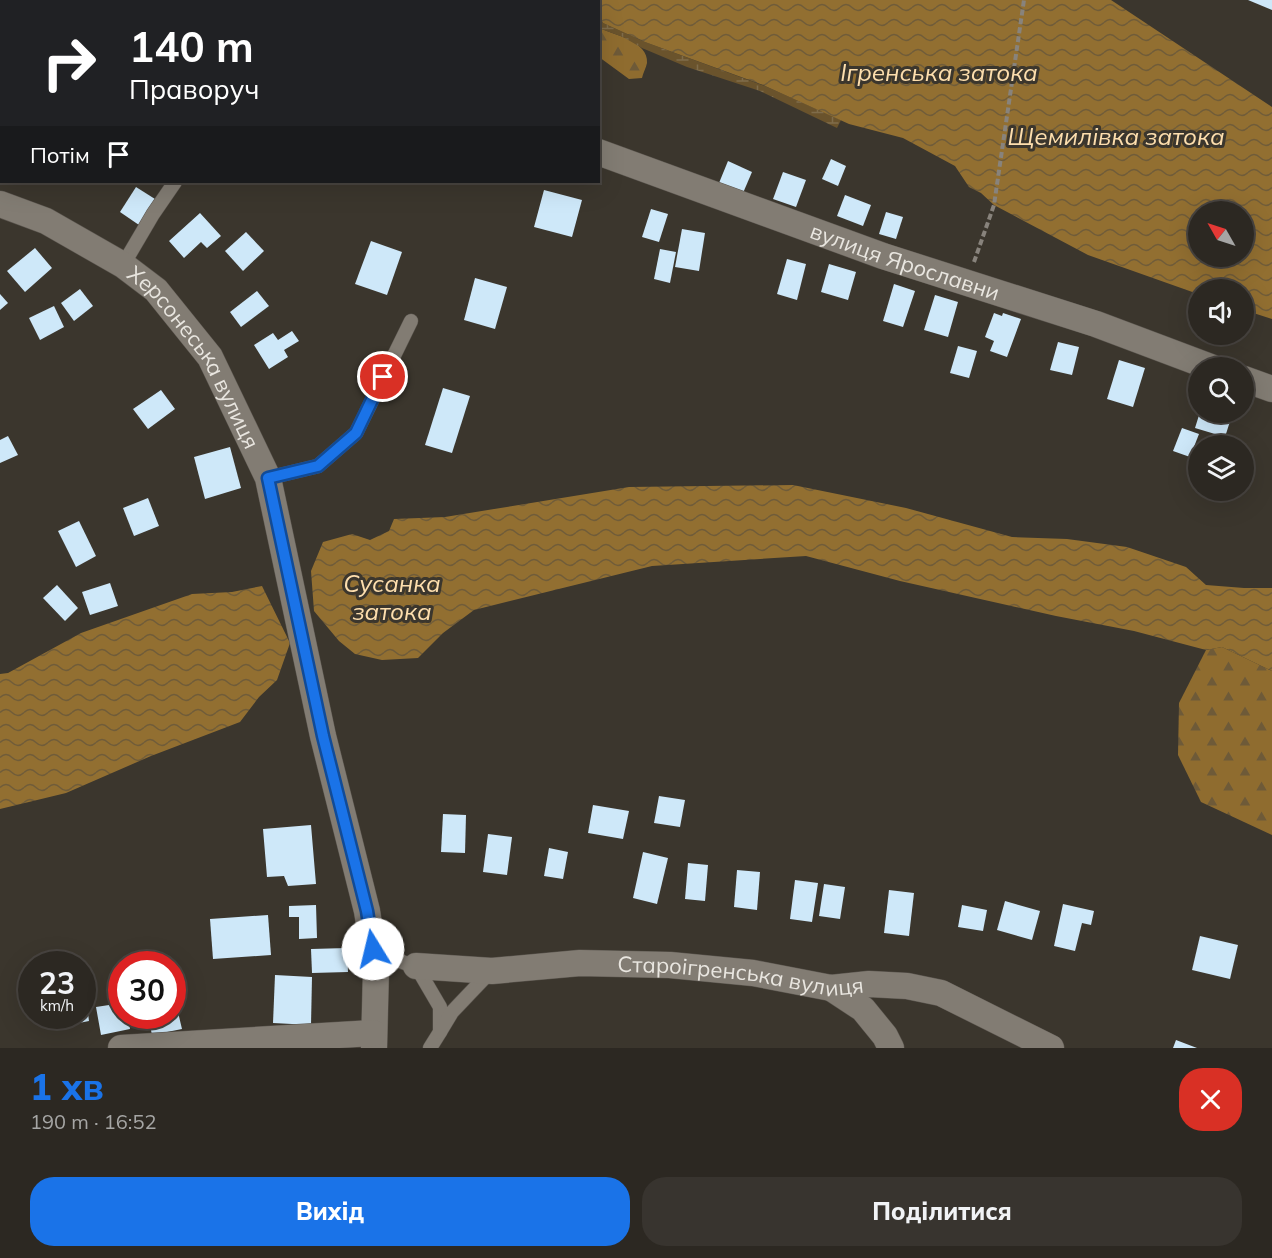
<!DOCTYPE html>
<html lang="uk">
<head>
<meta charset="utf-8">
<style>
  body { margin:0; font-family:Mulish,sans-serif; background:#38342f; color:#f1f3f6; height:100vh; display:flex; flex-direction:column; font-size:22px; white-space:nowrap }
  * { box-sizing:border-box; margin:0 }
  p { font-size:20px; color:#a6a6a5 }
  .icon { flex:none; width:33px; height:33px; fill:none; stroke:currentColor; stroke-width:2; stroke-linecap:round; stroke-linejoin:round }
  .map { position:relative; height:1048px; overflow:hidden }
  .side { display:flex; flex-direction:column; background:#2c2822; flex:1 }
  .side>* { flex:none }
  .banner { position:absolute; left:0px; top:0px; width:600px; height:183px; box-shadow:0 6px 24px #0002,0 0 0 2px #484440; background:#202124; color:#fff; overflow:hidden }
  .needle { width:39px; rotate:309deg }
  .tools { position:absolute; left:1188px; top:201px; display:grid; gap:12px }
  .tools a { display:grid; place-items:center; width:66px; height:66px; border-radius:50%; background:#2c2822; box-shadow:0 6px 24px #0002,0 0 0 2px #484440; font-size:30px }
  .speed { position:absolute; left:18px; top:951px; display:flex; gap:12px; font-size:30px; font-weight:700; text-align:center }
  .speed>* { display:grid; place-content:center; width:78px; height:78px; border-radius:50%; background:#2c2822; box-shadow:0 6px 24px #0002,0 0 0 2px #484440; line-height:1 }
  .speed small { font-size:15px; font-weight:400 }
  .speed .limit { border:9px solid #d22; background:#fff; color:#111 }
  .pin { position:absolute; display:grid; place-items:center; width:51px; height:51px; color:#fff; margin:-26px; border:3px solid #fff; border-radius:50%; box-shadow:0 2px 6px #0007 }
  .me { position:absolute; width:66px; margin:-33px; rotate:351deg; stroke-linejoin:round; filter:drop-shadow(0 0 4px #0008) }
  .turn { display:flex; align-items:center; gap:21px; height:126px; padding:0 30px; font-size:27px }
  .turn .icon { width:78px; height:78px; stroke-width:2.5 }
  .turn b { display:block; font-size:42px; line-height:51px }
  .then { display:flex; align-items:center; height:57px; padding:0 30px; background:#0003; gap:12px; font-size:22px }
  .round { display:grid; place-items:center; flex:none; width:63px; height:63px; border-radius:24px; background:#38342f }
  .overview { display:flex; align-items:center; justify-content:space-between; height:102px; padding:0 30px }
  h1 { font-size:36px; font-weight:800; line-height:45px; color:#1a73e8 }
  .button { display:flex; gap:12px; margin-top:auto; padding:12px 30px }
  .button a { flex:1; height:69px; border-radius:24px; background:#1a73e8; color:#fff; font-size:24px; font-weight:800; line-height:69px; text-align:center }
  .button a+a { background:#38342f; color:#f1f3f6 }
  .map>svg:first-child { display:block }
  .forest { fill:url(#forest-firs) }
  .wetland { fill:url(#wetland-marsh) }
  .water { fill:url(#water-waves); fill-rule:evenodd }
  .building { fill:#cee8f9 }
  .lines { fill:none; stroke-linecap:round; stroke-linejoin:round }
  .service-casing { stroke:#5a554e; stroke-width:15 }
  .minor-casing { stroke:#5a554e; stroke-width:27 }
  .path { stroke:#88837c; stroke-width:4; stroke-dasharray:6 3; stroke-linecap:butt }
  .service { stroke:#827c73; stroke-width:14 }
  .minor { stroke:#827c73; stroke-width:26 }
  .route-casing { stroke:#114b97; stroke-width:15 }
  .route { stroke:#1a73e8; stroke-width:10 }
  .labels { text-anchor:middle; stroke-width:6; stroke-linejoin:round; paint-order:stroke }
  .street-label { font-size:22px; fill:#e9e6e0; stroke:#3b362d }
  .water-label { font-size:24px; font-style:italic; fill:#fddead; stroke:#3b362d }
</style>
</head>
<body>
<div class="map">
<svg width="1272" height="1048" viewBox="0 0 1272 1048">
  <defs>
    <pattern id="forest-firs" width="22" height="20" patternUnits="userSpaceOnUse" patternTransform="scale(1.5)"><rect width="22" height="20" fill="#8f6c2f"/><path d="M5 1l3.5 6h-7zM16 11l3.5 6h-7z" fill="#6e5a38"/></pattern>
    <pattern id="wetland-marsh" width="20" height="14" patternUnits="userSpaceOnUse" patternTransform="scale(1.5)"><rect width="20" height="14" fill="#6a532c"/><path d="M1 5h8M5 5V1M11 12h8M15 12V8" fill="none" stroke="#7f6c4a"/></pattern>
    <pattern id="water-waves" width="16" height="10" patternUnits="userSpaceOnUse" patternTransform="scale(1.5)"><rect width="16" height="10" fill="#926f31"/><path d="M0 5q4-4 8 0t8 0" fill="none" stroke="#705c39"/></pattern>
  </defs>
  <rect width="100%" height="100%" fill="#3b362d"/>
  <!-- forest -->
  <g class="forest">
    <path d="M598 27C613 35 649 41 647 63 646 68 643 73 642 78L629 79 599 57Z"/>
    <path d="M1222 647 1272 671V835L1201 802 1178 755 1179 703 1206 650Z"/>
  </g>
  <!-- wetland -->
  <path class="wetland" d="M598 19 603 23 645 42 765 86 841 120 837 128 760 91 687 67 642 48 623 37 601 29 599 27Z"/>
  <!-- water -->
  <g class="water">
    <path d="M580 0H1111L1272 107V319L1244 310V290H1198V294L1088 255 994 205 981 193 969 187 955 166 903 138 849 124 763 85 645 42 603 23 599 18 598 2ZM1198 212H1244V256H1198Z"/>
    <path d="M793 485 906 508 1012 537 1067 539 1127 547 1186 567 1206 585 1244 588H1272V671L1222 647 1206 650 1134 631 1056 616 900 581 806 556 652 566 474 610 443 633 418 658 382 660 355 654 339 641 314 611 311 571 323 542 352 534 370 540 389 531 394 519 445 517 629 487Z"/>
    <path d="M262 586 290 643 277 680 259 697 240 722 151 756 66 793 0 809V674L8 673 81 633 192 594 232 592Z"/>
  </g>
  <!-- building -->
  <g class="building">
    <path d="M1248 0H1272V10Z"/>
    <path d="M831 159 846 166 838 186 822 179Z"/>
    <path d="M728 161 752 172 743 193 719 183Z"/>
    <path d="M783 172 806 180 796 207 773 199Z"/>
    <path d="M136 187 155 199 139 225 120 212Z"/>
    <path d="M544 190 582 200 572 237 534 227Z"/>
    <path d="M845 195 871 205 863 226 837 216Z"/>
    <path d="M651 209 668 214 659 242 642 237Z"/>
    <path d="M886 212 903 217 896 239 879 234Z"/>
    <path d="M200 213 221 236 207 248 201 242 184 258 169 241Z"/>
    <path d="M682 229 705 233 699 271 675 267Z"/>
    <path d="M246 232 264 251 243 271 225 251Z"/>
    <path d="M371 241 402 252 387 295 355 284Z"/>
    <path d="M35 248 52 268 25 292 7 271Z"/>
    <path d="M660 249 676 252 670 283 654 279Z"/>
    <path d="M787 259 806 264 797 300 777 294Z"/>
    <path d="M829 264 856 272 848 300 821 292Z"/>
    <path d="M475 278 507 287 495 329 464 320Z"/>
    <path d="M894 284 915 291 903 327 883 321Z"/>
    <path d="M80 289 93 306 74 321 61 303Z"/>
    <path d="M257 291 269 306 241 327 230 312Z"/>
    <path d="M0 294 8 303 0 310Z"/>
    <path d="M935 295 958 302 948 337 924 330Z"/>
    <path d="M54 306 64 327 40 340 29 318Z"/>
    <path d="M994 313 1002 316 1003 313 1021 319 1007 357 990 351 994 341 985 337Z"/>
    <path d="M292 331 299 341 284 350 288 357 269 369 254 345 273 333 278 340Z"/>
    <path d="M1058 342 1079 347 1072 375 1050 370Z"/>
    <path d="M958 346 977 351 969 378 950 373Z"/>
    <path d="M1119 360 1145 368 1133 407 1107 399Z"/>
    <path d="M443 388 470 396 452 453 425 445Z"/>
    <path d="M161 390 175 409 148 429 133 409Z"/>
    <path d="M1200 412H1233L1225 437 1195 428Z"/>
    <path d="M1182 428 1199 434 1190 457 1173 451Z"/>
    <path d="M8 436 18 455 0 463V440Z"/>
    <path d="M230 447 241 488 205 499 194 457Z"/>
    <path d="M148 498 159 526 134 536 123 508Z"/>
    <path d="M79 521 96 556 76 567 58 531Z"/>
    <path d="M110 583 118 606 90 615 82 592Z"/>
    <path d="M57 585 78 608 65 621 43 598Z"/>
    <path d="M659 796 685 800 680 827 654 823Z"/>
    <path d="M593 805 629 811 623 839 588 833Z"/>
    <path d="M443 814 466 815 465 853 441 852Z"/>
    <path d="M311 825 316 884 288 886 284 876 267 877 263 829Z"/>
    <path d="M488 834 512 837 507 875 483 872Z"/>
    <path d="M549 848 568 852 563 879 544 876Z"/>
    <path d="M643 852 668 858 657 904 633 898Z"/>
    <path d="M688 863 708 865 705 901 685 899Z"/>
    <path d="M737 870 760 872 757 910 734 907Z"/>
    <path d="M795 880 818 883 812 922 790 919Z"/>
    <path d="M824 884 845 887 840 919 819 916Z"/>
    <path d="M889 890 914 893 909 936 884 933Z"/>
    <path d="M1005 901 1040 911 1032 940 997 930Z"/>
    <path d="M1063 904 1094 911 1091 925 1082 923 1075 951 1054 946Z"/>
    <path d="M316 905 317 938 299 939V917H289V906Z"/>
    <path d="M962 905 987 910 983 931 958 927Z"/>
    <path d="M268 915 271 955 213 959 210 919Z"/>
    <path d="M1200 936 1238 945 1230 979 1192 970Z"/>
    <path d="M347 948 348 972 312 973 311 949Z"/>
    <path d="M275 975 312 977 311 1025 273 1023Z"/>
    <path d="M172 987 182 1029 152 1035 148 1016H172Z"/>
    <path d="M86 998 89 1021 59 1027 57 1016H82V999Z"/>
    <path d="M122 1003V1016H128L130 1029 101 1035 96 1007Z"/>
    <path d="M1176 1040 1197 1048H1173Z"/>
  </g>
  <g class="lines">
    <!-- service casing -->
    <g class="service-casing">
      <g id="service">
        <path d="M123 265 153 214 175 182"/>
        <path d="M268 478 318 466 356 433 411 321"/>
        <path d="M377 931C387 950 392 962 416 966L440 1007V1032L430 1048"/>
        <path d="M440 1032 452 1012 491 971"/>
      </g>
    </g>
    <!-- minor casing -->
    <g class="minor-casing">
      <g id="minor">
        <path d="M256 0 259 2"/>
        <path id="s1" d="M598 152 883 256 1096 324 1213 368"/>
        <path id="s2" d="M0 204 46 221 123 265 156 290 210 357 268 478 323 736 367 911 376 969 374 1048"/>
        <path d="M1244 379 1272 389"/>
        <path id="s3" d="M416 966 492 971 580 963 670 965 753 973 831 988 869 984 907 986 941 993 1051 1048"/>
        <path d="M831 988 863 1009 885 1036 891 1048"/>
        <path d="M121 1048 373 1033"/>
      </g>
    </g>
    <!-- path -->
    <path class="path" d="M974 262 994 205 1024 0"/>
    <!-- service -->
    <use href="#service" class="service"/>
    <!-- minor -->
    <use href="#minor" class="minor"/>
  </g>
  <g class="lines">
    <!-- route casing -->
    <g class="route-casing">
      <path id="route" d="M373 949 367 911 323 736 268 478 318 466 356 433 383 377"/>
    </g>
    <!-- route -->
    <use href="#route" class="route"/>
  </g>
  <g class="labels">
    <!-- street labels -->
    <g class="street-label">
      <text dy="8" stroke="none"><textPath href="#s1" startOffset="326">вулиця Ярославни</textPath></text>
      <text dy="8" stroke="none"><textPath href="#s2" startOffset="256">Херсонеська вулиця</textPath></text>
      <text dy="8" stroke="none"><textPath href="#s3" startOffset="326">Староігренська вулиця</textPath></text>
    </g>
    <!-- water labels -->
    <g class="water-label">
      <text x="939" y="81">Ігренська затока</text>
      <text x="1116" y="145">Щемилівка затока</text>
      <text x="392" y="592">Сусанка<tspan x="392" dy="28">затока</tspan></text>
    </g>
  </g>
</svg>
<div class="tools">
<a><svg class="needle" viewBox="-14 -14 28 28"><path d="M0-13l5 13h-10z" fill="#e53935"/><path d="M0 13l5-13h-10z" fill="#a6a6a5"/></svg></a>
<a><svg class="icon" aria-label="sound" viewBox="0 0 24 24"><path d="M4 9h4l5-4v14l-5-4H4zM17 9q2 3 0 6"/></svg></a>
<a><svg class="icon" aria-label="search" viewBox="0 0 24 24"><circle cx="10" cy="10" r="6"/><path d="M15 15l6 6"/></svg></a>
<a><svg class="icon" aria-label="layers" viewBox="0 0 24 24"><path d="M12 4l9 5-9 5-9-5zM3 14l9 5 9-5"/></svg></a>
</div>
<div class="speed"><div>23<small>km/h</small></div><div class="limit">30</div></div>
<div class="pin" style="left:383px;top:377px;background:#d93025"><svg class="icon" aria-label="arrive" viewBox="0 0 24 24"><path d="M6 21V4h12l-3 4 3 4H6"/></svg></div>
<svg class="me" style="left:373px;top:949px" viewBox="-20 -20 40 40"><circle r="19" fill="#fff"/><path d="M0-13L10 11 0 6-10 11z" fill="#1a73e8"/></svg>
<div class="banner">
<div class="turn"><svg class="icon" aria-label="right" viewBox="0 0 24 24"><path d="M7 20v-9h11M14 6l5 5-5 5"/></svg><div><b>140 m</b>Праворуч</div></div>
<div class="then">Потім<svg class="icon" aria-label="arrive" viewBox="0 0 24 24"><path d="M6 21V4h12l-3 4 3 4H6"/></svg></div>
</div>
</div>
<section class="side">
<div class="overview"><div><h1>1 хв</h1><p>190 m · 16:52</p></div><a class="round" style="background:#d93025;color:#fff"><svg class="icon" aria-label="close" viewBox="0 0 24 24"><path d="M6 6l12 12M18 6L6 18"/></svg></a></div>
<div class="button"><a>Вихід</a><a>Поділитися</a></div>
</section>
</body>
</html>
